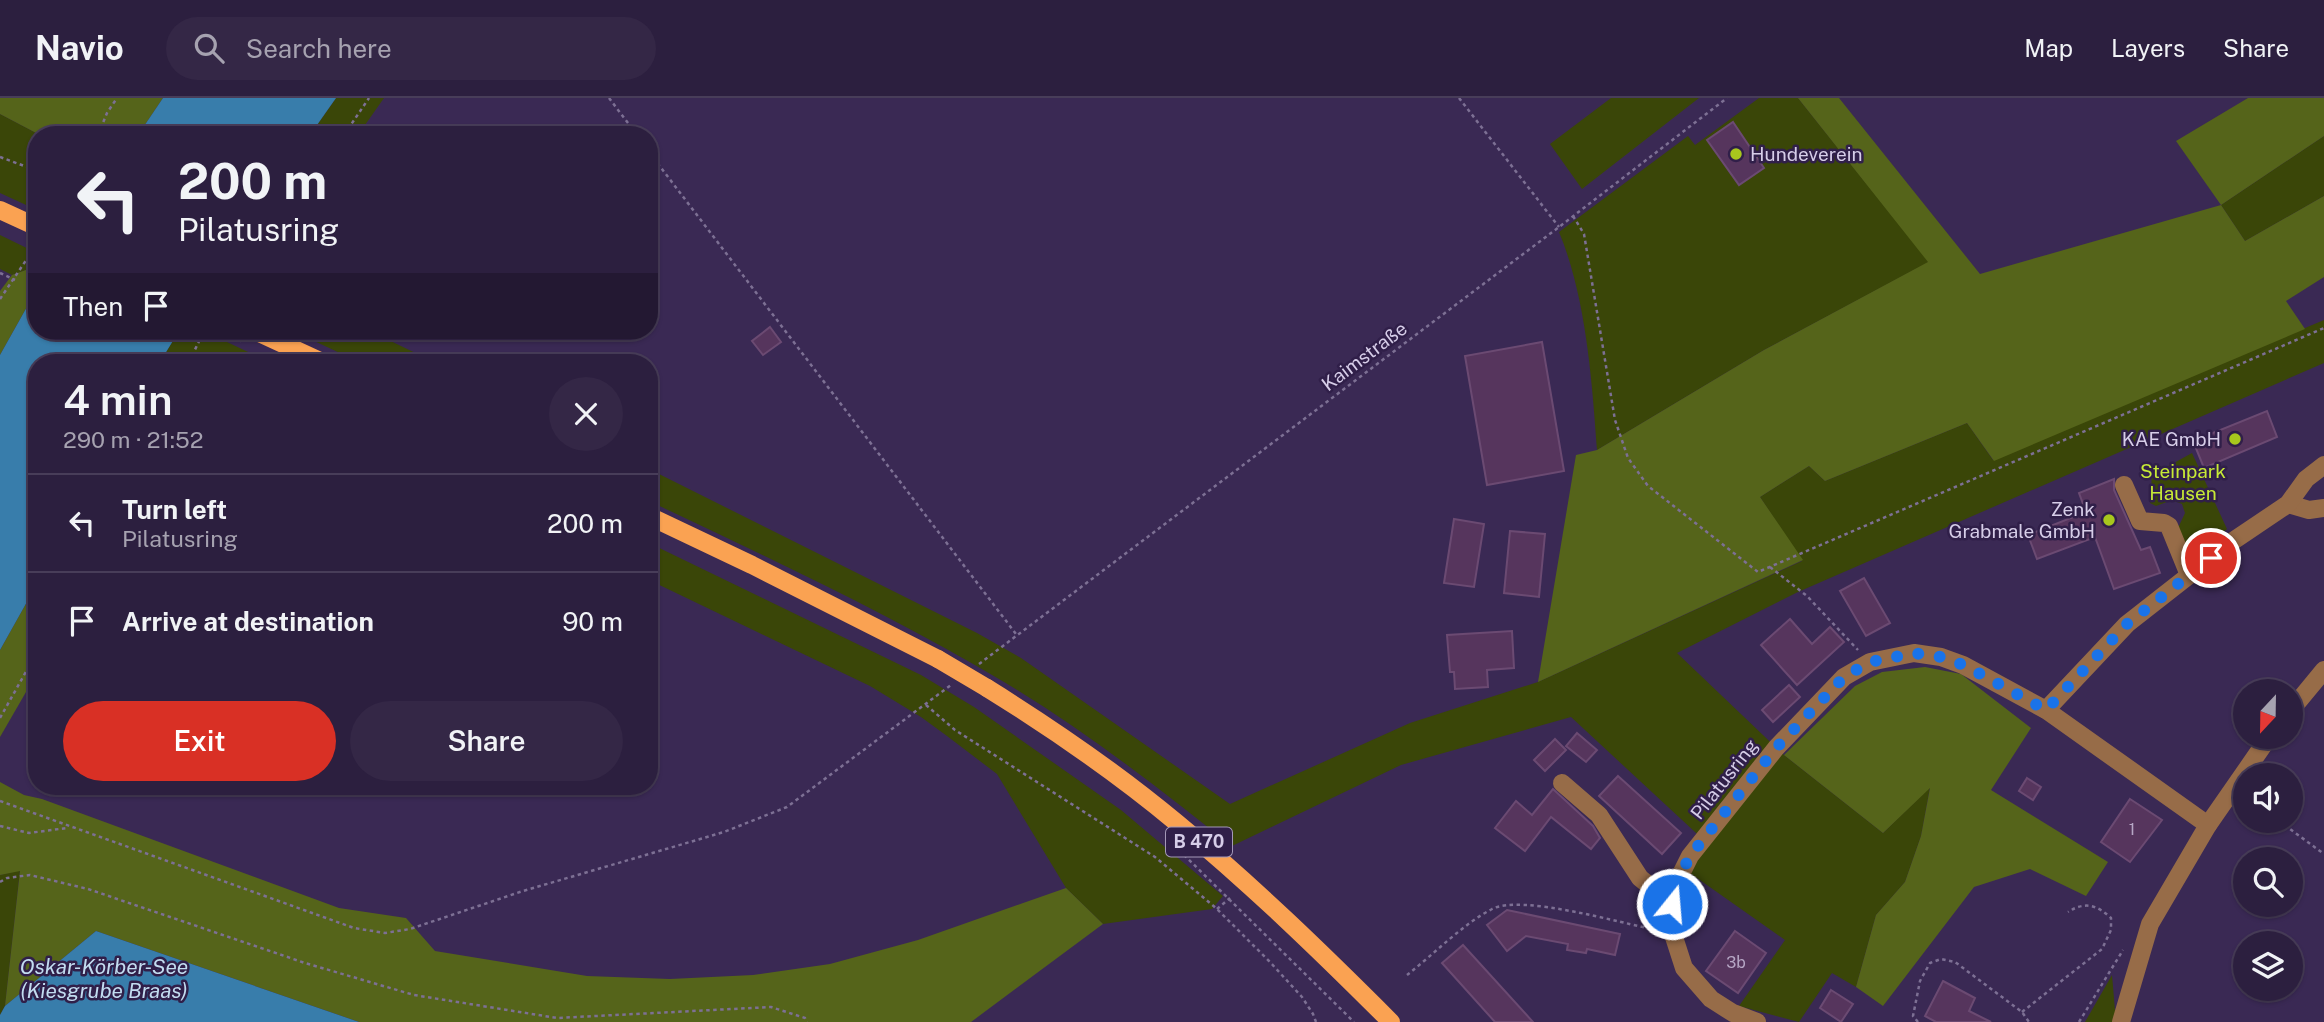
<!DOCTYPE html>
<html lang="en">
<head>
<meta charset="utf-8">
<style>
  body { margin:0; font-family:"Public Sans",sans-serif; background:#342746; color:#f1f3f6; height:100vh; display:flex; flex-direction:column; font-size:26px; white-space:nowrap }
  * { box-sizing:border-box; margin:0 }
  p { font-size:23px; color:#a6a2b0 }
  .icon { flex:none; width:38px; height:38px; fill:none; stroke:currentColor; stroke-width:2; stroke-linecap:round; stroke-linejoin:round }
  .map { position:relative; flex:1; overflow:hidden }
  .drawer { position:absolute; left:28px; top:256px; width:630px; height:441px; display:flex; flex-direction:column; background:#2c1f3f; border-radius:28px; box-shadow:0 2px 5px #0004,0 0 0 2px #483d59 }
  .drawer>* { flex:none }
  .guide { position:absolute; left:28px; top:28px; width:630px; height:214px; border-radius:28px; box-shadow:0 2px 5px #0004,0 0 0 2px #483d59; background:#2c1f3f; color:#f1f3f6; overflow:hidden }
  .needle { width:46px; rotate:202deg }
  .controls { position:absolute; left:2233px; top:581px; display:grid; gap:14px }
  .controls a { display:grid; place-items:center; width:70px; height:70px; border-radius:50%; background:#2c1f3f; box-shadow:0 2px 5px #0004,0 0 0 2px #483d59; font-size:35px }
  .pin { position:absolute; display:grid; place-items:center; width:60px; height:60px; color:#fff; margin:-30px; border:4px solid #fff; border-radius:50%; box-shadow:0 2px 7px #0007 }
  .me { position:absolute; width:77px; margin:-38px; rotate:17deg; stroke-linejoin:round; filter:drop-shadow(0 0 5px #0008) }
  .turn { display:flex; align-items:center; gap:24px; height:147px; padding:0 35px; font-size:32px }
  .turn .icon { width:91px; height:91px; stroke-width:2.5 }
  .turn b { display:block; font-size:49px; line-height:60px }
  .then { display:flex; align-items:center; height:66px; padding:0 35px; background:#0003; gap:14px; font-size:26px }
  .round { display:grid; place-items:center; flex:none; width:74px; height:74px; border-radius:37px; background:#342746 }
  .head { display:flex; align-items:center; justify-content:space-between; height:119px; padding:0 35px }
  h1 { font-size:42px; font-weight:600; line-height:52px }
  .cta { display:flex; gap:14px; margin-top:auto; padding:14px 35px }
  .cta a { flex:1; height:80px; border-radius:42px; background:#d93025; color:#fff; font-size:28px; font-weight:600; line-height:80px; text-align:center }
  .cta a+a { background:#342746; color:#f1f3f6 }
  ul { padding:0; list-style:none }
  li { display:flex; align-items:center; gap:21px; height:98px; padding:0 35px; border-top:2px solid #483d59 }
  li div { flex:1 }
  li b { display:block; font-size:26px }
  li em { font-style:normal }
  header { display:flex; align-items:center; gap:42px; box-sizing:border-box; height:98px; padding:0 35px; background:#2c1f3f; border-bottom:2px solid #483d59 }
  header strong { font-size:33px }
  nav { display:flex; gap:38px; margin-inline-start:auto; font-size:24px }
  .search { width:490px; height:63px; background:#342746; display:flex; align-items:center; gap:18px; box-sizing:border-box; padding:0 24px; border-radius:38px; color:#a6a2b0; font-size:26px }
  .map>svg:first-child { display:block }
  .green { fill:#3a4608 }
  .forest { fill:#55641a }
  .water { fill:#387dab }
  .building { fill:#56355d; stroke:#6b4a72; stroke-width:2 }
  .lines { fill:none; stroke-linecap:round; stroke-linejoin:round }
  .path { stroke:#7d7094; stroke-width:2.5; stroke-dasharray:3.5 3.5; stroke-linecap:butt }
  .minor { stroke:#976c48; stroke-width:18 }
  .major { stroke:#faa252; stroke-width:18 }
  .major-bridge { stroke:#faa252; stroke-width:18 }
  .route { stroke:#1a73e8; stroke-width:12; stroke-dasharray:0 21.6 }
  .poi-dot { fill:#a8c71d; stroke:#301f49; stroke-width:2.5 }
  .labels { text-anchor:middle; stroke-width:5; stroke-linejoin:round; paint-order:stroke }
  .number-label { font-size:16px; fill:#b6a7c5 }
  .shield { fill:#301f49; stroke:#a499b8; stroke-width:2 }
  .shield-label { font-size:18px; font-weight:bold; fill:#d6cde8 }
  .poi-label { font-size:19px; fill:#d6cde8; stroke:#301f49; text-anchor:end }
  .street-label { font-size:19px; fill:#d6cde8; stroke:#301f49 }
  .park-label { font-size:19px; fill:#c7ea36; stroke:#301f49 }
  .water-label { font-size:21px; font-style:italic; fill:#c2dcf0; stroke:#301f49 }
</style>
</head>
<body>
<header>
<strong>Navio</strong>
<div class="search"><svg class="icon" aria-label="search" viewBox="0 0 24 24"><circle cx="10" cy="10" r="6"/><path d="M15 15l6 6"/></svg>Search here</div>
<nav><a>Map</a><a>Layers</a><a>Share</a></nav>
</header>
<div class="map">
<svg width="2324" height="924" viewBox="0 0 2324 924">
  <rect width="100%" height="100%" fill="#3a2954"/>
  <!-- green -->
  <g class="green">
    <path d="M336 0H384L358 37H310Z"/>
    <path d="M1611 0H1699L1582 91 1550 46Z"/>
    <path d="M1759 0H1798L1929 164 1764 252 1597 352C1592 282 1586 199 1559 134L1688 38 1695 47Z"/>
    <path d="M0 16 40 37H37V112L0 95Z"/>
    <path d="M2324 38V98L2245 143 2221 107Z"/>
    <path d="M0 137 37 155V168L12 177 0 171Z"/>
    <path d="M2324 222V265L1798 494 1677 555 1784 657 1883 735 1930 689 1921 738 1905 784 1876 817 1856 889 1832 875 1799 924 1739 908 1785 842 1687 773 1709 747 1571 619 1401 667 1232 748C1158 690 1085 632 1004 584 890 516 769 460 649 403V371L977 535 1021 560 1230 706 1410 625 1538 584 1802 463 1760 399 1809 368 1825 383 1967 325 1993 362Z"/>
    <path d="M179 233H231L227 244 269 264H160Z"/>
    <path d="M293 233H370L434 264H359Z"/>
    <path d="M2192 355 2227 431 2192 461 2178 430 2185 415 2182 406 2172 402 2156 408 2150 405 2152 377Z"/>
    <path d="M649 445 921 577 974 609 1121 712 1223 798 1212 811 1103 826 1066 790 997 676 947 638 921 619 870 588 649 482Z"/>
    <path d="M20 772 5 908 0 917V777Z"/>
    <path d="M2112 877 2116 924H2085Z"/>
  </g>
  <!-- forest -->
  <g class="forest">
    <path d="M0 0H163L138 37H40L0 16Z"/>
    <path d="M1798 0H1839L1980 176 2221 107 2176 43 2248 0H2324V38L2221 107 2245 143 2324 98V179L2286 203 2305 231 1994 363 1967 325 1825 383 1809 368 1760 399 1803 462 1538 584 1576 357 1597 352 1764 252 1928 164Z"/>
    <path d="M37 168V191L0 257V193L12 177Z"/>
    <path d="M37 486V575L0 639V552Z"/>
    <path d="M1925 569 1961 576 2031 630 1991 692 2108 764 2086 798 2030 771 1974 789 1883 908 1856 889 1876 817 1905 784 1921 738 1930 690 1883 735 1784 657 1855 588 1882 574Z"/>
    <path d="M0 684 24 697 42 701 339 810 406 820 435 853 587 878 670 881 753 877 830 866 918 842 1066 790 1103 826 971 924H359L96 833 5 908 20 773 0 777Z"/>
  </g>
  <!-- water -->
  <g class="water">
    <path d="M163 0H336L310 37H138Z"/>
    <path d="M37 191V233H179L160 264H37V486L0 552V257Z"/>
    <path d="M96 833 359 924H0V917L5 908Z"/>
  </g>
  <!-- building -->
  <g class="building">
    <path d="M1733 24 1764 70 1739 87 1707 42Z"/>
    <path d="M770 229 781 244 763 257 752 243Z"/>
    <path d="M1542 244 1564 373 1487 387 1465 258Z"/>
    <path d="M2267 313 2277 339 2204 370 2193 343Z"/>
    <path d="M2114 381V392L2141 452 2150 449 2160 475 2114 491 2095 439 2037 461 2028 437 2086 414 2079 395Z"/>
    <path d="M1454 421 1484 426 1474 489 1444 485Z"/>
    <path d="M1510 433 1545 436 1539 499 1504 495Z"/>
    <path d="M1864 480 1890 525 1866 538 1840 493Z"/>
    <path d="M1790 521 1812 546 1830 529 1844 544 1797 587 1761 547Z"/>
    <path d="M1512 533 1514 570 1487 572 1488 589 1455 591 1454 574H1450L1447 537Z"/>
    <path d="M1789 587 1800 599 1773 624 1762 612Z"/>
    <path d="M1577 635 1597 652 1586 664 1566 648Z"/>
    <path d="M1555 641 1566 652 1545 673 1534 662Z"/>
    <path d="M1618 678 1681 735 1662 756 1599 698Z"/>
    <path d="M2027 680 2041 689 2033 702 2019 693Z"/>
    <path d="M1553 691 1593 728 1600 740 1591 751 1551 719 1525 753 1495 730 1516 703 1532 717Z"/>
    <path d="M2130 701 2162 722 2130 764 2101 744Z"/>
    <path d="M1507 812 1620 836 1615 857 1587 851 1586 855 1567 852 1568 846 1526 838 1507 853 1487 827Z"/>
    <path d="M1735 833 1766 855 1738 895 1706 873Z"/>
    <path d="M1463 847 1533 924H1495L1442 865Z"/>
    <path d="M1943 883 1975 900 1969 913 1991 924H1936L1925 918Z"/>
    <path d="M1831 892 1853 906 1841 924 1820 910Z"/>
  </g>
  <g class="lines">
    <!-- path -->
    <g class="path">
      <path d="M609 0 637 37"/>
      <path d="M1459 0 1559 129"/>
      <path d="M98 37 107 15 117 0"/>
      <path d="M344 37 369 0"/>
      <path d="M649 54 1016 536"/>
      <path d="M0 59 27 69H37"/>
      <path d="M1573 118 1584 136 1615 322 1628 360 1648 388 1758 474 2324 230"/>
      <path d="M0 175 15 182"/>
      <path d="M0 201 37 146"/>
      <path d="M219 233 241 243"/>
      <path d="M189 264 204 233"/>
      <path d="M1770 469 1807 498 1858 552"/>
      <path d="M979 566 1559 129 1727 0"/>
      <path d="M926 607 955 632 1155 759 1217 811 1269 863 1302 899 1313 916 1316 924"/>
      <path d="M0 620 37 554"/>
      <path d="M0 703 354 830 385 835 410 831 523 793 724 734 787 709 951 587"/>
      <path d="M2279 723 2324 756"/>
      <path d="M0 728 29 735 67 730"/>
      <path d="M1179 752 1354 924"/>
      <path d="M0 784 7 780 30 777 88 791 305 865 414 897 557 920 771 909 805 920 807 924"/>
      <path d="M1217 811 1230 800"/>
      <path d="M1407 877C1434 856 1463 826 1492 811 1521 796 1621 825 1656 832"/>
      <path d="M2022 914 2102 851 2111 832V820C2097 807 2085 803 2068 814"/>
      <path d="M1918 924 1913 918 1920 883 1930 865 1941 861 1955 864 2022 914 2029 924"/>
      <path d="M2079 924 2123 852"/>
    </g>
    <!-- minor -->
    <g class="minor">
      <path d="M2124 387 2140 423 2164 425 2169 428 2189 477"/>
      <path d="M2288 406 2309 412 2324 410"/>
      <path d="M2046 612 2127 526 2233 443 2288 406 2306 381 2324 367"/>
      <path d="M2291 612 2324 572"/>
      <path d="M1562 685 1599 717 1640 780 1672 806"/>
      <path d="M1757 924 1733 915 1711 901 1684 870 1673 836 1672 806 1678 782 1690 758 1776 650 1844 579 1870 564 1914 555 1941 559 1963 567 2046 612 2208 727"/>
      <path d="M2121 924 2150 826 2208 727 2269 639"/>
    </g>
    <!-- major -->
    <g class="major">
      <path d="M0 112 37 129"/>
      <path d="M255 233 322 264"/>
      <path d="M649 418 752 467 938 561"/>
      <path d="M987 590C1053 631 1117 675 1177 725 1252 787 1322 855 1391 924"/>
    </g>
    <!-- major-bridge -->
    <path class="major-bridge" d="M938 561 987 590"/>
  </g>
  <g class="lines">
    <!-- route -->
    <path class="route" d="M1672 806 1678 782 1690 758 1776 650 1844 579 1870 564 1914 555 1941 559 1964 567 2046 612 2127 526 2211 460"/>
  </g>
  <!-- markers -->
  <g class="poi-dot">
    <circle cx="1736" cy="56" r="7"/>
    <circle cx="2235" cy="341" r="7"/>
    <circle cx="2109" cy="422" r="7"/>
  </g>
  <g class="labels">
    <!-- number labels -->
    <g class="number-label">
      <text x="2132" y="737">1</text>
      <text x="1736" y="870">3b</text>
    </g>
    <!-- shield labels -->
    <rect class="shield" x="1166" y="729.5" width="66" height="29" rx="5"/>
    <g class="shield-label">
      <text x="1199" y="750">B 470</text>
    </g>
    <!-- poi labels -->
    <g class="poi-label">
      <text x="1750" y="63" text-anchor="start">Hundeverein</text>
      <text x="2221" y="348">KAE GmbH</text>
      <text x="2095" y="418">Zenk<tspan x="2095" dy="22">Grabmale GmbH</tspan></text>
    </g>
    <!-- street labels -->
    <g class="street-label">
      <text transform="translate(1364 258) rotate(-37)" y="7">Kaimstraße</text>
      <text transform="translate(1724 681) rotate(-52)" y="7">Pilatusring</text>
    </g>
    <!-- park labels -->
    <g class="park-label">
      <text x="2183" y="380">Steinpark<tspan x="2183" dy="22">Hausen</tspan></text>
    </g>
    <!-- water labels -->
    <g class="water-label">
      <text x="104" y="876">Oskar-Körber-See<tspan x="104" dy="24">(Kiesgrube Braas)</tspan></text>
    </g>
  </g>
</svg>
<div class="controls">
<a><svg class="needle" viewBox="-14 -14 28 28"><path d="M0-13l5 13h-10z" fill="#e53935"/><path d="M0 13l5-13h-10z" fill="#a6a2b0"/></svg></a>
<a><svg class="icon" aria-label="sound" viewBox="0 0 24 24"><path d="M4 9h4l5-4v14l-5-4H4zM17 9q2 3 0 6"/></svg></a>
<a><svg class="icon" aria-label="search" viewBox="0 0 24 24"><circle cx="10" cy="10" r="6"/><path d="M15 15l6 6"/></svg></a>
<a><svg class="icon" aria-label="layers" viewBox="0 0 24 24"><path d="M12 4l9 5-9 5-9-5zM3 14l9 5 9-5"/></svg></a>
</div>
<div class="pin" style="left:2211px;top:460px;background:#d93025"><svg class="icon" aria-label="arrive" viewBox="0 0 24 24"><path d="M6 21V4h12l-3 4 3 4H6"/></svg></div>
<svg class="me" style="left:1672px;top:806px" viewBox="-20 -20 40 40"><circle r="17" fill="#1a73e8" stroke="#fff" stroke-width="3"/><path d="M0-11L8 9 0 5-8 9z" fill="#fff"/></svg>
<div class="guide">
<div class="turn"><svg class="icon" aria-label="left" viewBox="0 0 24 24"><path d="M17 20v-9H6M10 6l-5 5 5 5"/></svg><div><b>200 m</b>Pilatusring</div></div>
<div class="then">Then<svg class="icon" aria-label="arrive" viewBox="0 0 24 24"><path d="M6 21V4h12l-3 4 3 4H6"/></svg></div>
</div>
<section class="drawer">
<div class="head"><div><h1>4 min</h1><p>290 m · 21:52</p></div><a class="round"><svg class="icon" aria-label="close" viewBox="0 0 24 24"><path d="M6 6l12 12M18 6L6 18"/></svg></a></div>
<ul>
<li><svg class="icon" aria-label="left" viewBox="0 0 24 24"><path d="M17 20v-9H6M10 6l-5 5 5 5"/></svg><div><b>Turn left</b><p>Pilatusring</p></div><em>200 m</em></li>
<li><svg class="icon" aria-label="arrive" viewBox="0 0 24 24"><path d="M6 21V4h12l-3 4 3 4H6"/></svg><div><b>Arrive at destination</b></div><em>90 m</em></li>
</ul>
<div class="cta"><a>Exit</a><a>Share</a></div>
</section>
</div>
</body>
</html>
